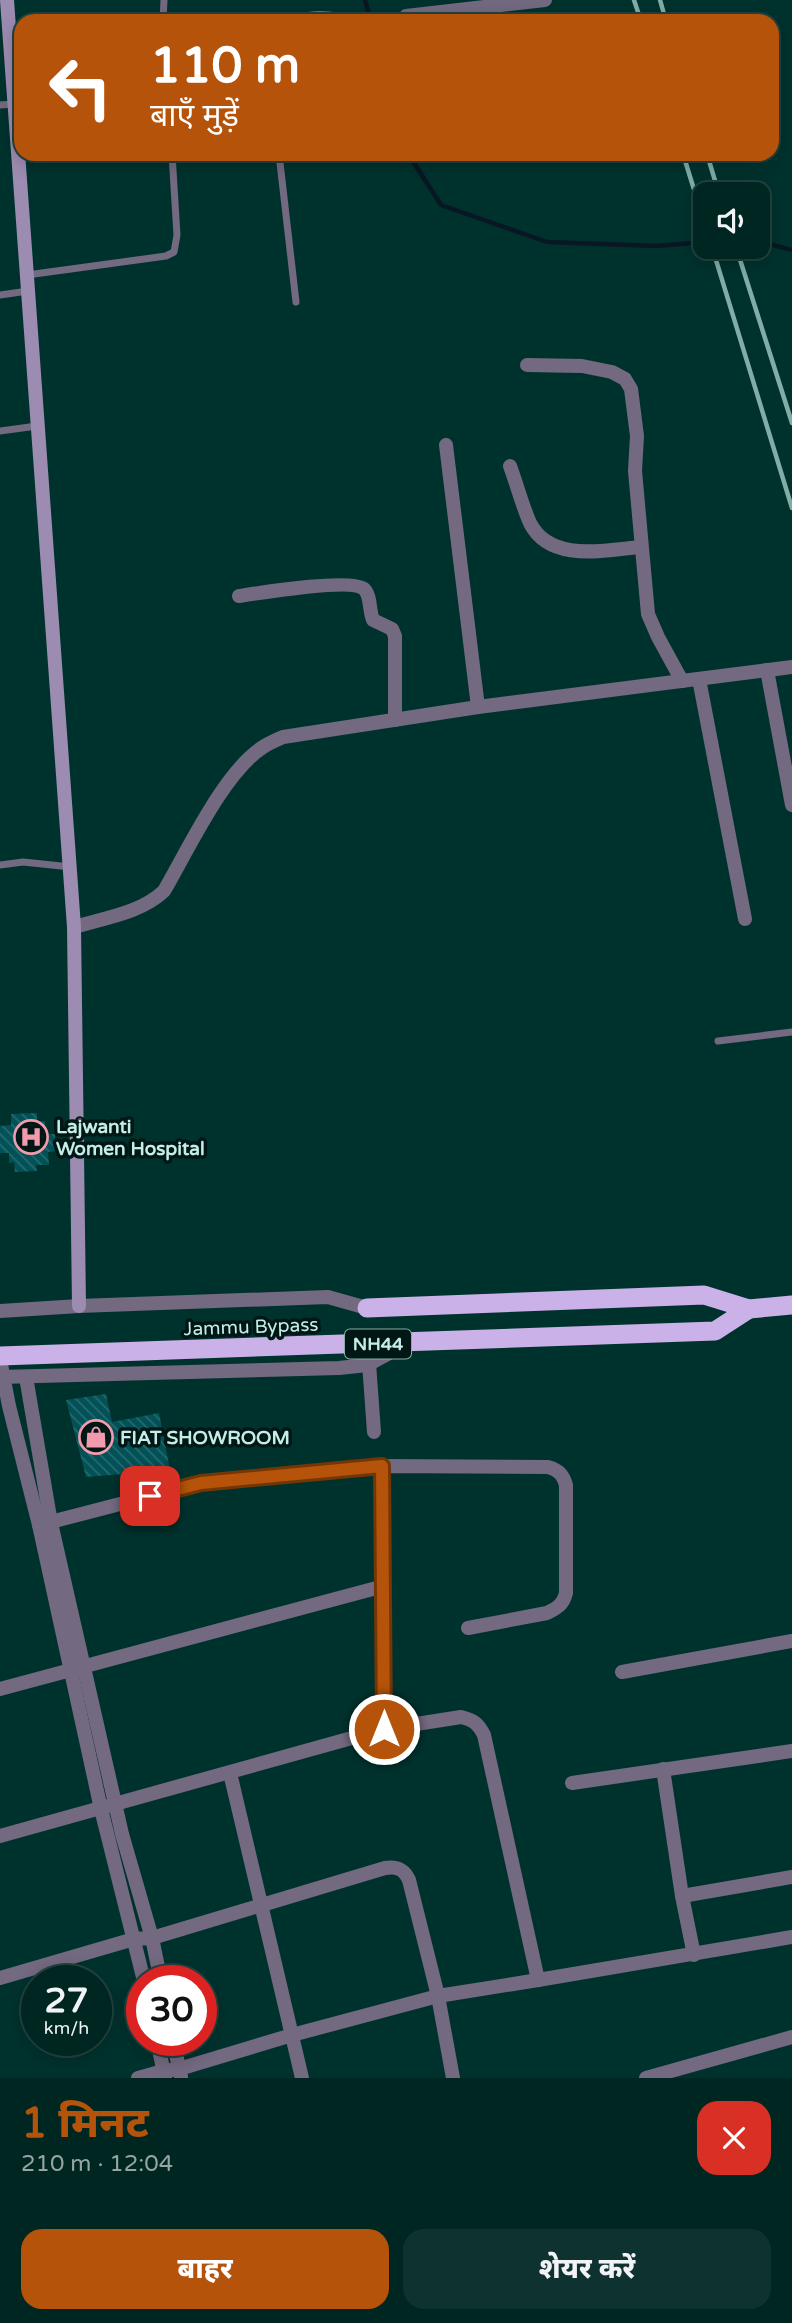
<!DOCTYPE html>
<html lang="hi">
<head>
<meta charset="utf-8">
<style>
  body { margin:0; font-family:"Varela Round","Noto Sans Devanagari",sans-serif; background:#0e322f; color:#f1f3f6; height:100vh; display:flex; flex-direction:column; font-size:26px; white-space:nowrap }
  * { box-sizing:border-box; margin:0 }
  p { font-size:23px; color:#95a5a5 }
  .icon { flex:none; width:38px; height:38px; fill:none; stroke:currentColor; stroke-width:2; stroke-linecap:round; stroke-linejoin:round }
  .map { position:relative; height:2078px; overflow:hidden }
  .details { display:flex; flex-direction:column; background:#002622; flex:1 }
  .details>* { flex:none }
  .guide { position:absolute; left:14px; top:14px; width:765px; height:147px; border-radius:21px; box-shadow:0 4px 18px #0003,0 0 0 2px #224340; background:#b45309; color:#fff; overflow:hidden }
  .tools { position:absolute; left:693px; top:182px; display:grid; gap:14px }
  .tools a { display:grid; place-items:center; width:77px; height:77px; border-radius:14px; background:#002622; box-shadow:0 4px 18px #0003,0 0 0 2px #224340; font-size:35px }
  .speed { position:absolute; left:21px; top:1965px; display:flex; gap:14px; font-size:35px; font-weight:700; text-align:center }
  .speed>* { display:grid; place-content:center; width:91px; height:91px; border-radius:50%; background:#002622; box-shadow:0 4px 18px #0003,0 0 0 2px #224340; line-height:1 }
  .speed small { font-size:18px; font-weight:400 }
  .speed .limit { border:10px solid #d22; background:#fff; color:#111 }
  .pin { position:absolute; display:grid; place-items:center; width:60px; height:60px; color:#fff; margin:-30px; border-radius:14px; box-shadow:0 4px 10px #0006 }
  .me { position:absolute; width:77px; margin:-38px; rotate:0deg; stroke-linejoin:round; filter:drop-shadow(0 0 5px #0008) }
  .turn { display:flex; align-items:center; gap:24px; height:147px; padding:0 21px; font-size:32px }
  .turn .icon { width:91px; height:91px; stroke-width:2.5 }
  .turn b { display:block; font-size:49px; line-height:60px }
  .round { display:grid; place-items:center; flex:none; width:74px; height:74px; border-radius:21px; background:#0e322f }
  .overview { display:flex; align-items:center; justify-content:space-between; height:119px; padding:0 21px }
  h1 { font-size:42px; font-weight:800; line-height:52px; color:#b45309 }
  .cta { display:flex; gap:14px; margin-top:auto; padding:14px 21px }
  .cta a { flex:1; height:80px; border-radius:21px; background:#b45309; color:#fff; font-size:28px; font-weight:800; line-height:80px; text-align:center }
  .cta a+a { background:#0e322f; color:#f1f3f6 }
  .map>svg:first-child { display:block }
  .lines { fill:none; stroke-linecap:round; stroke-linejoin:round }
  .stream { stroke:#081723; stroke-width:4.5 }
  .building { fill:url(#building-back-hatch) }
  .service { stroke:#736980; stroke-width:7 }
  .minor { stroke:#736980; stroke-width:14 }
  .tertiary { stroke:#736980; stroke-width:14 }
  .secondary { stroke:#9c8cb1; stroke-width:14 }
  .trunk { stroke:#cab2e8; stroke-width:19 }
  .rail { stroke:#81aca7; stroke-width:4.5 }
  .route-casing { stroke:#753606; stroke-width:18 }
  .route { stroke:#b45309; stroke-width:12 }
  .labels { text-anchor:middle; stroke-width:7; stroke-linejoin:round; paint-order:stroke }
  .shield { fill:#001715; stroke:#8aada8; stroke-width:2 }
  .shield-label { font-size:18px; font-weight:bold; fill:#c5ede7 }
  .poi-label { font-size:19px; font-weight:bold; fill:#c5ede7; stroke:#001715; text-anchor:start }
  .street-label { font-size:19px; fill:#c5ede7; stroke:#001715 }
</style>
</head>
<body>
<div class="map">
<svg width="792" height="2078" viewBox="0 0 792 2078">
  <defs>
    <pattern id="building-back-hatch" width="6" height="6" patternUnits="userSpaceOnUse" patternTransform="scale(1.75)"><rect width="6" height="6" fill="#015157"/><path d="M-1 5l2 2M0 0l6 6M5-1l2 2" fill="none" stroke="#256a6f"/></pattern>
  </defs>
  <rect width="100%" height="100%" fill="#00322d"/>
  <g class="lines">
    <!-- stream -->
    <g class="stream">
      <path d="M365 0 371 21"/>
      <path d="M411 154 414 163 441 205 547 242 657 246 705 242"/>
      <path d="M758 241 792 250"/>
    </g>
  </g>
  <!-- building -->
  <g class="building">
    <path d="M37 1113V1122L45 1121V1134H55L56 1151 48 1152 49 1165H36L37 1171 15 1172 14 1162 9 1163V1153H0V1126L11 1125V1114Z"/>
    <path d="M106 1394 112 1422 159 1413 171 1475 125 1483 123 1474 86 1477 66 1400Z"/>
  </g>
  <g class="lines">
    <!-- service -->
    <g class="service">
      <path d="M163 21 164 0"/>
      <path d="M0 105 14 104"/>
      <path d="M279 154 296 302"/>
      <path d="M27 275 166 256 174 252 177 235 172 154"/>
      <path d="M0 295 28 291"/>
      <path d="M0 431 37 426"/>
      <path d="M0 865 23 862 71 867"/>
      <path d="M718 1041 792 1032"/>
    </g>
    <!-- minor -->
    <g class="minor">
      <path d="M406 16 545 0"/>
      <path d="M297 21C312 18 325 16 340 21"/>
      <path d="M527 365 582 366 612 372 625 379 631 389 637 436 635 471 648 614 658 637 682 681"/>
      <path d="M446 445 478 707"/>
      <path d="M510 466C517 485 522 505 530 523 550 563 605 550 641 547"/>
      <path d="M239 596C259 593 352 578 364 589 371 595 369 611 373 620L392 629 395 636V720"/>
      <path d="M767 670 792 805"/>
      <path d="M699 679 745 919"/>
      <path d="M74 927C104 918 141 913 164 891 188 850 224 772 263 747 269 743 276 740 283 737L478 707 792 667"/>
      <path d="M0 1359 9 1406 39 1525 101 1809 144 1981"/>
      <path d="M369 1363 374 1432"/>
      <path d="M26 1377 51 1523 122 1834 152 1938 161 1981"/>
      <path d="M382 1466 384 1729 461 1717C473 1720 478 1723 484 1735L538 1980 792 1937"/>
      <path d="M39 1525 201 1483 382 1466 548 1467C559 1470 563 1475 566 1485V1593C563 1605 557 1608 547 1613L468 1628"/>
      <path d="M622 1672 792 1641"/>
      <path d="M0 1689 384 1586"/>
      <path d="M663 1769 682 1896 694 1955"/>
      <path d="M230 1773 302 2078"/>
      <path d="M572 1783 792 1751"/>
      <path d="M0 1836 384 1729"/>
      <path d="M682 1896 792 1877"/>
      <path d="M0 1978 134 1939 152 1938 385 1868C397 1866 404 1869 409 1880L438 1996 453 2078"/>
      <path d="M157 2040 165 2078"/>
      <path d="M173 2040 181 2077"/>
      <path d="M138 2078 163 2071 179 2069 292 2035 438 1996 538 1980"/>
      <path d="M646 2078 792 2037"/>
    </g>
    <!-- tertiary -->
    <g class="tertiary">
      <path d="M0 1311 79 1306 328 1297 367 1308"/>
      <path d="M0 1377 339 1368 367 1365 406 1344"/>
    </g>
    <!-- secondary -->
    <path class="secondary" d="M7 0 74 927 79 1306"/>
    <!-- trunk -->
    <g class="trunk">
      <path d="M367 1308 704 1295 749 1309 792 1305"/>
      <path d="M0 1356 715 1331 749 1309"/>
    </g>
    <!-- rail -->
    <g class="rail">
      <path d="M634 0 641 21"/>
      <path d="M660 0 666 21"/>
      <path d="M683 154 705 225"/>
      <path d="M707 154 719 194"/>
      <path d="M712 247 792 508"/>
      <path d="M736 247 792 423"/>
    </g>
  </g>
  <g class="lines">
    <!-- route casing -->
    <g class="route-casing">
      <path id="route" d="M150 1496 201 1483 382 1466 384 1729"/>
    </g>
    <!-- route -->
    <use href="#route" class="route"/>
  </g>
  <!-- icons -->
  <defs>
    <g id="hospital-ring" transform="scale(1.75)"><circle r="9.5" fill="#001715" stroke="#f29aae" stroke-width="1.5"/><path d="M-5-5h3v3.5h4V-5h3V5h-3V1.5h-4V5h-3Z" fill="#f29aae"/></g>
    <g id="shop-ring" transform="scale(1.75)"><circle r="9.5" fill="#001715" stroke="#f29aae" stroke-width="1.5"/><path d="M-5-2.5h2.3a2.7 3.5 0 0 1 5.4 0H5L5.5 6h-11ZM-1.5-2.5h3a1.5 2.3 0 0 0-3 0Z" fill="#f29aae"/></g>
  </defs>
  <g fill-rule="evenodd">
    <use href="#hospital-ring" x="31" y="1137"/>
    <use href="#shop-ring" x="96" y="1437"/>
  </g>
  <g class="labels">
    <!-- shield labels -->
    <rect class="shield" x="345" y="1329.5" width="66" height="29" rx="5"/>
    <g class="shield-label">
      <text x="378" y="1350">NH44</text>
    </g>
    <!-- poi labels -->
    <g class="poi-label">
      <text x="56" y="1133">Lajwanti<tspan x="56" dy="22">Women Hospital</tspan></text>
      <text x="120" y="1444">FIAT SHOWROOM</text>
    </g>
    <!-- street labels -->
    <g class="street-label">
      <text transform="translate(251 1326) rotate(-2)" y="7">Jammu Bypass</text>
    </g>
  </g>
</svg>
<div class="tools">
<a><svg class="icon" aria-label="sound" viewBox="0 0 24 24"><path d="M4 9h4l5-4v14l-5-4H4zM17 9q2 3 0 6"/></svg></a>
</div>
<div class="speed"><div>27<small>km/h</small></div><div class="limit">30</div></div>
<div class="pin" style="left:150px;top:1496px;background:#d93025"><svg class="icon" aria-label="arrive" viewBox="0 0 24 24"><path d="M6 21V4h12l-3 4 3 4H6"/></svg></div>
<svg class="me" style="left:384px;top:1729px" viewBox="-20 -20 40 40"><circle r="17" fill="#b45309" stroke="#fff" stroke-width="3"/><path d="M0-11L8 9 0 5-8 9z" fill="#fff"/></svg>
<div class="guide">
<div class="turn"><svg class="icon" aria-label="left" viewBox="0 0 24 24"><path d="M17 20v-9H6M10 6l-5 5 5 5"/></svg><div><b>110 m</b>बाएँ मुड़ें</div></div>
</div>
</div>
<section class="details">
<div class="overview"><div><h1>1 मिनट</h1><p>210 m · 12:04</p></div><a class="round" style="background:#d93025;color:#fff"><svg class="icon" aria-label="close" viewBox="0 0 24 24"><path d="M6 6l12 12M18 6L6 18"/></svg></a></div>
<div class="cta"><a>बाहर</a><a>शेयर करें</a></div>
</section>
</body>
</html>
